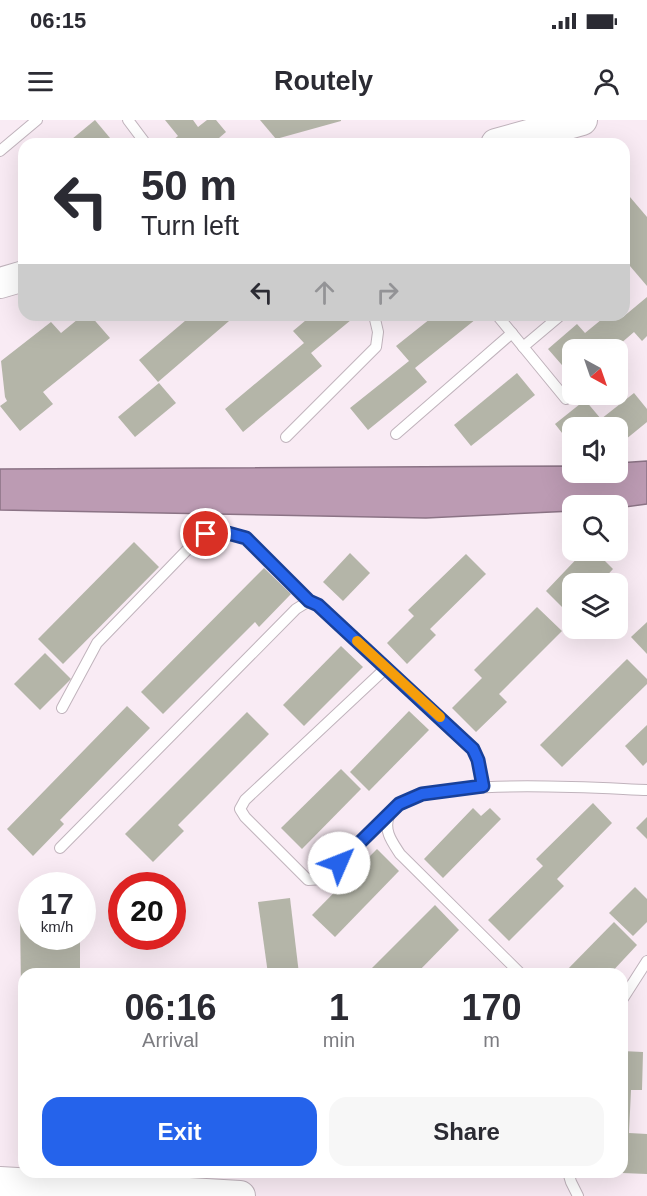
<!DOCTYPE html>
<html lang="en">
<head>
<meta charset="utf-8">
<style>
  body { margin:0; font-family:Helvetica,sans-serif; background:#f7f7f7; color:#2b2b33; height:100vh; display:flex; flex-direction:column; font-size:22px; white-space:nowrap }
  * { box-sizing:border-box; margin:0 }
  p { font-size:20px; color:#7c7c81 }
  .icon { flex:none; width:33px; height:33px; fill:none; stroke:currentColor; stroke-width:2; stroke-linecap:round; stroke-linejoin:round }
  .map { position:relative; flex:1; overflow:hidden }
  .details { position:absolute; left:18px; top:848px; width:610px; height:210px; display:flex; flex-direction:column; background:#fff; border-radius:18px; box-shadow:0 6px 24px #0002 }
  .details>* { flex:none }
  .guide { position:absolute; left:18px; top:18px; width:612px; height:183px; border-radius:18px; box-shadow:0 6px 24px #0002; background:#fff; color:#2b2b33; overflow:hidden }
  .needle { width:39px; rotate:140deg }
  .tools { position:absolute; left:562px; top:219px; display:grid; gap:12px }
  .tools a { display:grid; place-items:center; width:66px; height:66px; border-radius:12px; background:#fff; box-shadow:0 6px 24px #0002; font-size:30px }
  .speed { position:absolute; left:18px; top:752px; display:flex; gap:12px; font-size:30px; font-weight:700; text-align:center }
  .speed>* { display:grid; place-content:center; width:78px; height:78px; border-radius:50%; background:#fff; box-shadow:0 6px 24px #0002; line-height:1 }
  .speed small { font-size:15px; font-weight:400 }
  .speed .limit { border:9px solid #d22; background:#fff; color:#111 }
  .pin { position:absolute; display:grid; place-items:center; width:51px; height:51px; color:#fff; margin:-26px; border:3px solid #fff; border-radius:50%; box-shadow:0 2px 6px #0007 }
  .me { position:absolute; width:66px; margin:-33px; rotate:46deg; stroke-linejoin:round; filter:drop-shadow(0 0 4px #0008) }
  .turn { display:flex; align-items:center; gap:21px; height:126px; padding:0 24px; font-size:27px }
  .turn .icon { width:78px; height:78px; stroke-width:2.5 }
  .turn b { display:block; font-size:42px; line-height:51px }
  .lanes { display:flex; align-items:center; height:57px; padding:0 24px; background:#0003; justify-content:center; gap:30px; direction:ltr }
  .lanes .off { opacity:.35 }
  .eta { display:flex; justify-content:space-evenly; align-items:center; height:102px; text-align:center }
  .eta b { font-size:36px; font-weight:800; line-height:42px }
  .action { display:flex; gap:12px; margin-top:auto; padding:12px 24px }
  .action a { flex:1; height:69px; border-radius:18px; background:#2563eb; color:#fff; font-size:24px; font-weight:800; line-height:69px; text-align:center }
  .action a+a { background:#f7f7f7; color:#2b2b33 }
  .status { display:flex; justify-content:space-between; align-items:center; height:42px; padding:0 30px; background:#fff; direction:ltr }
  .status svg { height:16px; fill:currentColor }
  header { display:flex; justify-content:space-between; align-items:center; height:78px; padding:0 24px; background:#fff; font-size:27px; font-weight:800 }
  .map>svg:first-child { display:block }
  .water { fill:#bc9bb3; stroke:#8b7385; stroke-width:1.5 }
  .building { fill:#b4b5a8 }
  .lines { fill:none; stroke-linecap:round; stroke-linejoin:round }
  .lane-casing { stroke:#c0b3bc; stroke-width:12 }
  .secondary-casing { stroke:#c0b3bc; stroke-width:32 }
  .lane { stroke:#fff; stroke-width:10 }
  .secondary { stroke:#fff; stroke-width:30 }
  .route-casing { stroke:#184099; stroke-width:15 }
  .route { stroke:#2563eb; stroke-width:10 }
  .slow { stroke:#f59e0b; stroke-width:10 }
</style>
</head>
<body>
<div class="status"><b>06:15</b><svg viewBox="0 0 49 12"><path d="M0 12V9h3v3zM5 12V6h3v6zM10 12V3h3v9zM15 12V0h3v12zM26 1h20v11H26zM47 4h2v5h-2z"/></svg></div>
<header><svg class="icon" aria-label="menu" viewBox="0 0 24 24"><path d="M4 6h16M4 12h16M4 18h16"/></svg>Routely<svg class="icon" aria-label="person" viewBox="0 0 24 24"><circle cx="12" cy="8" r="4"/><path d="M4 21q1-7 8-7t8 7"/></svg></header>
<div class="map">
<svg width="647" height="1076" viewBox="0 0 647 1076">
  <rect width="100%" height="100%" fill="#f9ebf4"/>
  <!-- water -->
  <path class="water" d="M647 341V384L618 388V386H573V391L426 398 0 390V349L573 346V352H618V343Z"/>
  <!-- building -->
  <g class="building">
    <path d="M95 0 115 24H66Z"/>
    <path d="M165 0H193L198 7 207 0H216L226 12 212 24H168L178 16Z"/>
    <path d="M260 0H341V1L276 19Z"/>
    <path d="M624 70 647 97V166L624 139Z"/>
    <path d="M647 177V216L642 221 634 212 613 230H573V248L568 252 548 229 577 204 585 213 607 195H621L623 197Z"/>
    <path d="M83 195H90L110 218 43 272 53 284 20 311 0 286 7 281 5 277 1 241 51 202 61 213Z"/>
    <path d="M192 195H247L240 201 236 195 158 262 139 240Z"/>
    <path d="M312 195H346L351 200 311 233 322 246 243 312 225 289 304 223 293 211Z"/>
    <path d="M435 195H481L415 248 427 262 368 310 350 288 409 241 396 226Z"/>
    <path d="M517 253 535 275 471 326 454 305Z"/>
    <path d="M159 263 176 283 135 317 118 297Z"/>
    <path d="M634 273 647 289V302L620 324 618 320V308H608L605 304 601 308H573V327L555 304 585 280 601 299Z"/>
    <path d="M134 422 159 447 63 544 38 519Z"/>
    <path d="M585 430H594L613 449 599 464H573V490L569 494 546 471Z"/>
    <path d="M350 433 370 453 343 481 323 462Z"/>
    <path d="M466 434 486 454 430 509 436 515 407 544 387 523 414 496 408 490Z"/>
    <path d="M264 448 291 474 259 507 255 502 163 594 141 572Z"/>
    <path d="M537 487 562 511 499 574 507 582 476 612 452 588 482 558 474 550Z"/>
    <path d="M647 502V534L631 517Z"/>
    <path d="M341 526 363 547 304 606 283 585Z"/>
    <path d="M45 533 71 559 40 590 14 564Z"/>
    <path d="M627 539 647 559V564L562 647 540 625Z"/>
    <path d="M127 586 150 608 60 700 64 704 33 736 7 709Z"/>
    <path d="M409 591 429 610 369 671 350 652Z"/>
    <path d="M247 592 269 614 178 705 184 711 153 742 125 714Z"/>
    <path d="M647 605V642L643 646 625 626Z"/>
    <path d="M341 649 361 669 302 729 281 708Z"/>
    <path d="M593 683 612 703 557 759 564 766 509 821 488 800 543 746 536 739Z"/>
    <path d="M473 688 481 696 490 688 501 699 443 758 424 739Z"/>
    <path d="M647 697V719L636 708Z"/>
    <path d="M377 729 399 751 335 817 312 795Z"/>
    <path d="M635 767 647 779V802L633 816 609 793Z"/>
    <path d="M290 778 299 854H268L258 782Z"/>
    <path d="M435 785 459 810 416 854H366Z"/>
    <path d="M20 795H32V816H80V854H24V944L22 942Z"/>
    <path d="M614 802 637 825 610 854H563Z"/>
    <path d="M622 931 643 932 642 970H631L629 1013 647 1014V1054L622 1053Z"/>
  </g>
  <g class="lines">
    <!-- lane casing -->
    <g class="lane-casing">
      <g id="lane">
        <path d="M128 0 146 24"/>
        <path d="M0 31 37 0"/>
        <path d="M497 195 566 279"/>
        <path d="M523 227 561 195"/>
        <path d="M396 314 512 213"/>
        <path d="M286 317 376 227 378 212 374 195"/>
        <path d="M386 548 245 680 240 689 245 697 308 760 323 759 389 696"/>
        <path d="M62 588 97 523 187 430 206 414 224 412 247 418 309 481"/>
        <path d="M60 728 296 489 309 481 318 485 473 629 478 641 483 666"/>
        <path d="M521 854 400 734C393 723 383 711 389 696 404 653 605 669 647 670"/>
        <path d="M622 880 647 841"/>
        <path d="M568 1052 571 1062 578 1076"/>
      </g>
    </g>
    <!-- secondary casing -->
    <g class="secondary-casing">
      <g id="secondary">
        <path d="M496 24 582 0"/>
        <path d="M0 163 24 156"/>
        <path d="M0 1062 240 1076"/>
      </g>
    </g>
    <!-- lane -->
    <use href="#lane" class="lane"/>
    <!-- secondary -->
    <use href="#secondary" class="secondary"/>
  </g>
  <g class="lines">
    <!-- route casing -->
    <g class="route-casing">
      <path id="route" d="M206 414 224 412 246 418 309 481 318 485 473 629 478 640 483 666 422 674 399 684 339 743"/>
    </g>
    <!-- route -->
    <use href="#route" class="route"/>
    <!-- slow -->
    <path class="slow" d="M357 521 440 597"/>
  </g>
</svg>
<div class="tools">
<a><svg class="needle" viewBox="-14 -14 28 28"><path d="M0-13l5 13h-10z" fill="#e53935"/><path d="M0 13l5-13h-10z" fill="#7c7c81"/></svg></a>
<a><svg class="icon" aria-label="sound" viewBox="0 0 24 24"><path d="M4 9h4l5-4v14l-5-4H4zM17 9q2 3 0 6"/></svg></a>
<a><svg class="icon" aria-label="search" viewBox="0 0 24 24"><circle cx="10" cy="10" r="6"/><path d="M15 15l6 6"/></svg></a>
<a><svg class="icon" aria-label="layers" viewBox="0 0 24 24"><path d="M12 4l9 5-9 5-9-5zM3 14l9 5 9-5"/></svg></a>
</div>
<div class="speed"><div>17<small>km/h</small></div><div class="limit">20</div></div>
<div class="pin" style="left:206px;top:414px;background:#d93025"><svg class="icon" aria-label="arrive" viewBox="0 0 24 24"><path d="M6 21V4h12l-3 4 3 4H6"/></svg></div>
<svg class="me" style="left:339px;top:743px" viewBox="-20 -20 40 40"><circle r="19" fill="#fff"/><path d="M0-13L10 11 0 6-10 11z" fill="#2563eb"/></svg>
<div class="guide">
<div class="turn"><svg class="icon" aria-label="left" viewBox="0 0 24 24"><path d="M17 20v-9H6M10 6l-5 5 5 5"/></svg><div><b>50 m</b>Turn left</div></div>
<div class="lanes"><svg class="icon" aria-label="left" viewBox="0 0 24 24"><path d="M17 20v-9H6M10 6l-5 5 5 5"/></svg><svg class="icon off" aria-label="ahead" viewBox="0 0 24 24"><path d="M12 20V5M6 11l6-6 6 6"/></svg><svg class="icon off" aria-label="right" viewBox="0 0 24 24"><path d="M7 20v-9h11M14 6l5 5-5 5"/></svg></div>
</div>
<section class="details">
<div class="eta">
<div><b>06:16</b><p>Arrival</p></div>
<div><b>1</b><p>min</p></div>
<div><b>170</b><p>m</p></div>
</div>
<div class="action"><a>Exit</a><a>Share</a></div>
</section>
</div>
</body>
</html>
